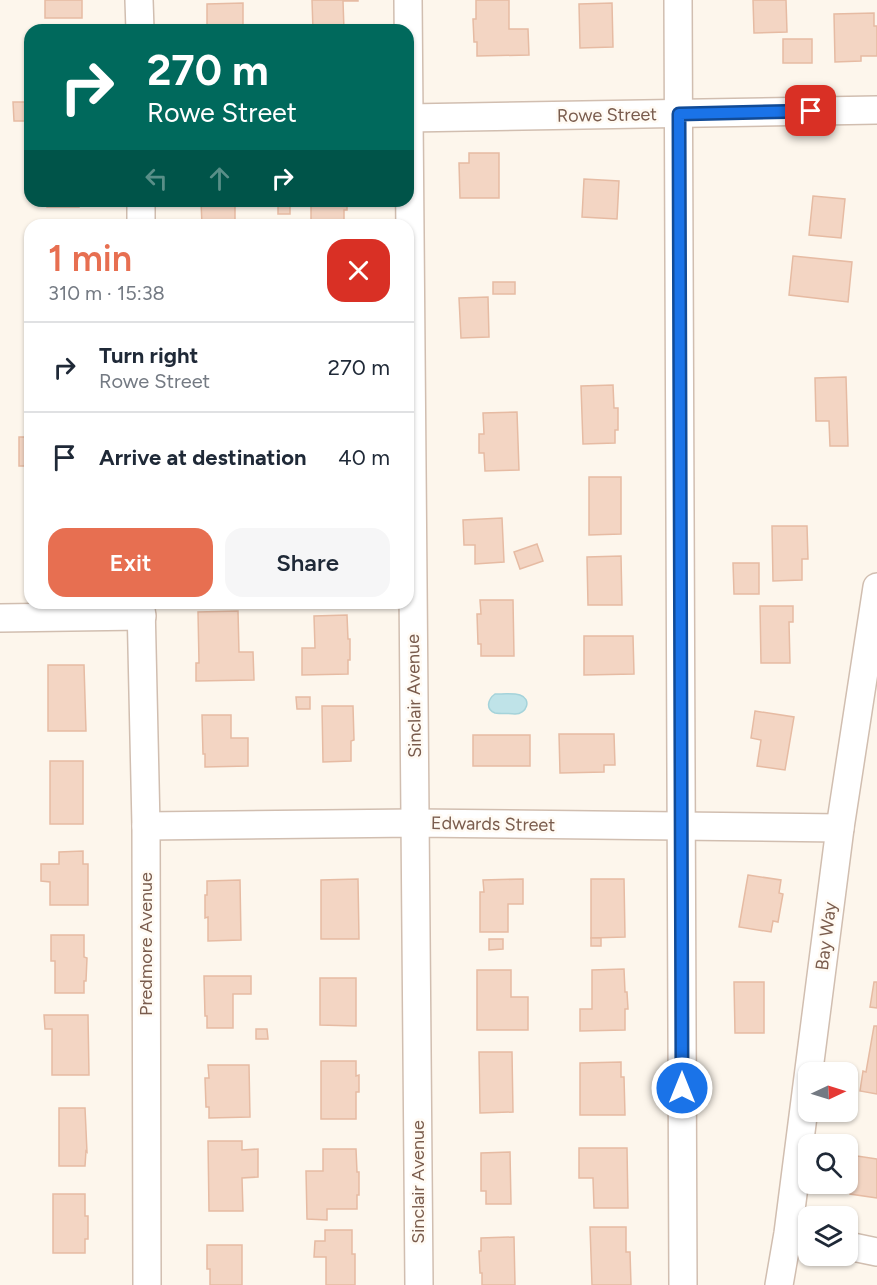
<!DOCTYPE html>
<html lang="en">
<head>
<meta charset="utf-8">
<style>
  body { margin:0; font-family:Figtree,sans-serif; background:#f6f6f7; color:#1f2937; height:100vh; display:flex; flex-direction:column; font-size:22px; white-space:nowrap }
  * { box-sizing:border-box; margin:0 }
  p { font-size:20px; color:#747a83 }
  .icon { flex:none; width:33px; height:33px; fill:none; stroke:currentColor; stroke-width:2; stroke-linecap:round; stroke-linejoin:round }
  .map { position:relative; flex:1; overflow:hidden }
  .panel { position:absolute; left:24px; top:219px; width:390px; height:390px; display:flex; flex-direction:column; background:#fff; border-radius:18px; box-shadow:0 2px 4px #0004 }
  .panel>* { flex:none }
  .banner { position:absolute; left:24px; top:24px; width:390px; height:183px; border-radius:18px; box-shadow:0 2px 4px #0004; background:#00695c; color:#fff; overflow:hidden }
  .needle { width:39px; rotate:86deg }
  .fabs { position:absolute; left:798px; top:1062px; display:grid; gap:12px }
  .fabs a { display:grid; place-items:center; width:60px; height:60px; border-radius:12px; background:#fff; box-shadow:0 2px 4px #0004; font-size:30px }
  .pin { position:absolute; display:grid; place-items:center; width:51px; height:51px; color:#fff; margin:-26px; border-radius:12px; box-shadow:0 3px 9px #0006 }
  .me { position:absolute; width:66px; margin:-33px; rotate:0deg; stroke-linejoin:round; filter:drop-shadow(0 0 4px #0008) }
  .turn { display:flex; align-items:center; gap:21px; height:126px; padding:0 24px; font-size:27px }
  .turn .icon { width:78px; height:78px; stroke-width:2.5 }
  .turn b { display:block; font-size:42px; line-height:51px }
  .lanes { display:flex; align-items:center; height:57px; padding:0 24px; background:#0003; justify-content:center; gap:30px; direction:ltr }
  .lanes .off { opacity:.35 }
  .round { display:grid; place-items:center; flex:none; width:63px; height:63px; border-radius:18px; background:#f6f6f7 }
  .headline { display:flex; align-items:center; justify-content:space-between; height:102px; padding:0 24px }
  h1 { font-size:36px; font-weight:600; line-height:45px; color:#e76f51 }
  .button { display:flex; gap:12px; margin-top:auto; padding:12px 24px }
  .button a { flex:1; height:69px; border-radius:18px; background:#e76f51; color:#fff; font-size:24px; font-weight:600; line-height:69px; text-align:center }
  .button a+a { background:#f6f6f7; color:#1f2937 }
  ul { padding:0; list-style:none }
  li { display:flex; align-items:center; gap:18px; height:90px; padding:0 24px; border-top:2px solid #e0e1e3 }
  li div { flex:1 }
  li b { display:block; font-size:22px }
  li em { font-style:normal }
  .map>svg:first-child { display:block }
  .water { fill:#bfe3e8; stroke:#a5d3da; stroke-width:1.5 }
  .building { fill:#f3d5c3; stroke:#e6bba3; stroke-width:1.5 }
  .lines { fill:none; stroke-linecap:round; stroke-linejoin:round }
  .minor-casing { stroke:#d1beb0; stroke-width:30 }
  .minor { stroke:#fff; stroke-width:27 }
  .route-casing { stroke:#114b97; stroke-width:15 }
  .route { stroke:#1a73e8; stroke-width:10 }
  .labels { text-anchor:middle; stroke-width:5; stroke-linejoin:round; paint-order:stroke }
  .street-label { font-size:18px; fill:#7a5c4d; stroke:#fffaf3 }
</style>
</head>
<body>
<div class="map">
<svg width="877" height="1285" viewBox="0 0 877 1285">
  <rect width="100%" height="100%" fill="#fdf6ec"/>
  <!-- water -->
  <path class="water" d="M495 694C503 694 513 693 520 695 532 699 527 714 515 714 509 713 501 714 495 713 485 709 488 699 495 694Z"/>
  <!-- building -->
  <g class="building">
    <rect x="45" y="0" width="37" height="18"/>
    <path d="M312 0H358V1H343L344 30H313Z"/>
    <path d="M476 0H509V29H528L529 55 477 56V42H474L473 19H476Z"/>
    <path d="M753 0H786L787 32 754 33Z"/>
    <path d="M243 3V30H207V4Z"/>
    <path d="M612 3 613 47 580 48 579 4Z"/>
    <path d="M874 13V26H877V56H861V61L835 62 834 14Z"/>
    <rect x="783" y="39" width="29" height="24"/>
    <path d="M25 93H30V121H14L13 102H25Z"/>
    <path d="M469 153H499V198H460L459 163H469Z"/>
    <path d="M584 179 619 181 617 219 582 217Z"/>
    <path d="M813 196 845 199 841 238 809 235Z"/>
    <rect x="47" y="201" width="32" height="6"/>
    <path d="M201 201H235V225H202Z"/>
    <rect x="278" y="201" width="12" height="13"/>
    <path d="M311 201H347V210H344V225H311Z"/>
    <path d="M793 256 852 262 848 302 789 295Z"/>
    <rect x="493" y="282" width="22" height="12"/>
    <path d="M488 297 489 337 461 338 459 298Z"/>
    <path d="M846 377 848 446H830L829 421H816L815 378Z"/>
    <path d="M613 385 614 408H618V430H615V443L583 444 581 386Z"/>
    <path d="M517 412 519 470 485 471 484 453H479V434H484L483 413Z"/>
    <rect x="19" y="437" width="11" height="29"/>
    <path d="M589 477H621V534L589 535Z"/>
    <path d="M502 518 504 562 475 564V545H464L463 520Z"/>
    <path d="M772 526H807L808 559H802V580L773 581Z"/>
    <path d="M537 544 543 561 520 569 514 552Z"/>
    <path d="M621 556 622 605H588L587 557Z"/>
    <path d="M733 563H759V594H734Z"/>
    <path d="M480 600H513L514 656H481V644H478L477 614H481Z"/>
    <path d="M760 606H793V622H789L790 663H761Z"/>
    <path d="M238 611 239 652H253L254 680 196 681V663H199L198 612Z"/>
    <path d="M347 615 348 639H350V660H348V674L302 675V648H315L314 616Z"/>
    <path d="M584 636H633L634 674 584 675Z"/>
    <path d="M48 665H84L86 731H48Z"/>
    <path d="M296 697H310V709H297Z"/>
    <path d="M322 706H353L354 740 351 741V761L323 762Z"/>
    <path d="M755 711 794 717 785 770 757 766 761 740 751 738Z"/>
    <path d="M202 715H231V738H248V766L205 767V754H203Z"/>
    <path d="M559 734H614L615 765H604V772L560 773Z"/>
    <rect x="473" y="735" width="57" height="31"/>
    <rect x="50" y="761" width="33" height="63"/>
    <path d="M83 851V864H88V905H50V882L41 881V864H59V852Z"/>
    <path d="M748 875 781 880 779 893 783 894 778 922 773 921 771 932 739 927Z"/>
    <path d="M358 879 359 939H321V880Z"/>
    <path d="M523 879V904H508V932H480V892H484L483 880Z"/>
    <path d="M591 879H624L625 937 591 938Z"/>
    <path d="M240 880 241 940 208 941V917L205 918V895H207V881Z"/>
    <path d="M51 935H84V957L87 958 86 981H84V993H55V961H51Z"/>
    <rect x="591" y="938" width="10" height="8"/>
    <path d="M489 939H503V949L489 950Z"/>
    <path d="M624 969 625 992H627L628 1009H625V1030L580 1031V1009H592V970Z"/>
    <path d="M477 970H511V997H528V1030H477Z"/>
    <path d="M204 976H251V994H233V1028H207V1016H205Z"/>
    <path d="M320 978H356V1026L320 1025Z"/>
    <path d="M734 982H764V1033H735Z"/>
    <path d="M874 982H877V1008L870 1007Z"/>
    <path d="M44 1015H88L89 1075H52V1029H45Z"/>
    <path d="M874 1026H877V1094L860 1091 863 1071 866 1072Z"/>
    <path d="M256 1029H267L268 1039H256Z"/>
    <path d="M479 1052H512L513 1112 480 1113Z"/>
    <path d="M321 1061H356V1076L359 1075V1092H356V1119H321Z"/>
    <path d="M621 1062V1077H624L625 1115H580V1063Z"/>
    <path d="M208 1065H249L250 1117 209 1118V1107H206L205 1078H209Z"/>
    <path d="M59 1108H85L87 1152 86 1151 85 1166H59Z"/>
    <path d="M208 1141H242V1150L258 1149V1177L242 1178 243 1211H209Z"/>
    <path d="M579 1148H627L628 1208H594L593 1178H579Z"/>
    <path d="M323 1149H356L357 1172H359V1195H357V1209H327V1220L307 1219 306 1171H323Z"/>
    <path d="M510 1152 511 1204H486V1191H481V1153Z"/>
    <path d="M857 1156 877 1159V1198L850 1194Z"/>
    <path d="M53 1194H85V1216H88V1239H85V1253H53Z"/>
    <path d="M590 1227H626V1252H630L631 1285H592Z"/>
    <path d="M325 1230H352V1254H355V1285H326V1257H314L315 1241H325Z"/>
    <path d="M514 1237 515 1285H482V1273H480L479 1251H481V1238Z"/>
    <path d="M207 1245H242V1285H210V1269H207Z"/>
  </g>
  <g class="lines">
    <!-- minor casing -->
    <g class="minor-casing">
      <g id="minor">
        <path d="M139 0 140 30"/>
        <path d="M408 0 419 1285"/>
        <path d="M678 0 683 1285"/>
        <path d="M408 118 877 110"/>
        <path d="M141 201V225"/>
        <path d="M141 603 146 826 147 1285"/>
        <path d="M0 618 142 616"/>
        <path d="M146 826 415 823 840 828"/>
        <path d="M848 1246 877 1252"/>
        <path d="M779 1285 788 1233 840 828 877 587"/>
      </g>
    </g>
    <!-- minor -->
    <use href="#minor" class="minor"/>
  </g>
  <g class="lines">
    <!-- route casing -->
    <g class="route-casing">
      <path id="route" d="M682 1088 679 114 811 111"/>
    </g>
    <!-- route -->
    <use href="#route" class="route"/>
  </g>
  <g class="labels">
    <!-- street labels -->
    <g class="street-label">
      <text transform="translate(607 115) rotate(-1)" y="6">Rowe Street</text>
      <text transform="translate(414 696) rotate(-91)" y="6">Sinclair Avenue</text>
      <text transform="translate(493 824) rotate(1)" y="6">Edwards Street</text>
      <text transform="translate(826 936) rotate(-83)" y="6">Bay Way</text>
      <text transform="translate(146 944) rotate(-90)" y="6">Predmore Avenue</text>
      <text transform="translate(418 1182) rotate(-90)" y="6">Sinclair Avenue</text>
    </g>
  </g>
</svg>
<div class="fabs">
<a><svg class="needle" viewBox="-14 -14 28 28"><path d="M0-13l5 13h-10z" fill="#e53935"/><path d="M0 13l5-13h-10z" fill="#747a83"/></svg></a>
<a><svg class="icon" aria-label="search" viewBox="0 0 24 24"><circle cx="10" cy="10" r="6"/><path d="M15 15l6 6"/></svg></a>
<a><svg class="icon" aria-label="layers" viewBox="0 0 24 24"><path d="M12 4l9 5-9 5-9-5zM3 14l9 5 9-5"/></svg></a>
</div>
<div class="pin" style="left:811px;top:111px;background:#d93025"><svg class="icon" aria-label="arrive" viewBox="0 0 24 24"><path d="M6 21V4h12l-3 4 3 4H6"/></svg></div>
<svg class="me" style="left:682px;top:1088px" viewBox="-20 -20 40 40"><circle r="17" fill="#1a73e8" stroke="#fff" stroke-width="3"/><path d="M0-11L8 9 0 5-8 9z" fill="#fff"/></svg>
<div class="banner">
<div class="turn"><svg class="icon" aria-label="right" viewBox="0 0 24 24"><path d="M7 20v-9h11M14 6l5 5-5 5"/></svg><div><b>270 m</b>Rowe Street</div></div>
<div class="lanes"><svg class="icon off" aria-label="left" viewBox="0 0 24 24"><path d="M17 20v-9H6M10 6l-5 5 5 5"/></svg><svg class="icon off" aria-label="ahead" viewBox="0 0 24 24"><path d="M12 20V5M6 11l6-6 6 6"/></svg><svg class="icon" aria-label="right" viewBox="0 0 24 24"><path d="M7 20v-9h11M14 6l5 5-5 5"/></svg></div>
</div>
<section class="panel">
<div class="headline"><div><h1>1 min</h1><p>310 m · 15:38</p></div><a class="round" style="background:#d93025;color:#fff"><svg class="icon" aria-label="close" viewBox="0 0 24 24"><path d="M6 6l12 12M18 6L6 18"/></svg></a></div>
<ul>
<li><svg class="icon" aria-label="right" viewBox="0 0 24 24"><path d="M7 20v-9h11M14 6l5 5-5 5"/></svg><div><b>Turn right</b><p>Rowe Street</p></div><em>270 m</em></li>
<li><svg class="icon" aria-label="arrive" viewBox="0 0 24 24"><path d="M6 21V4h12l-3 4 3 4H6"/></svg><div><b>Arrive at destination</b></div><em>40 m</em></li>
</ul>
<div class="button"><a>Exit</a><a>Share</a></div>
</section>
</div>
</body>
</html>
